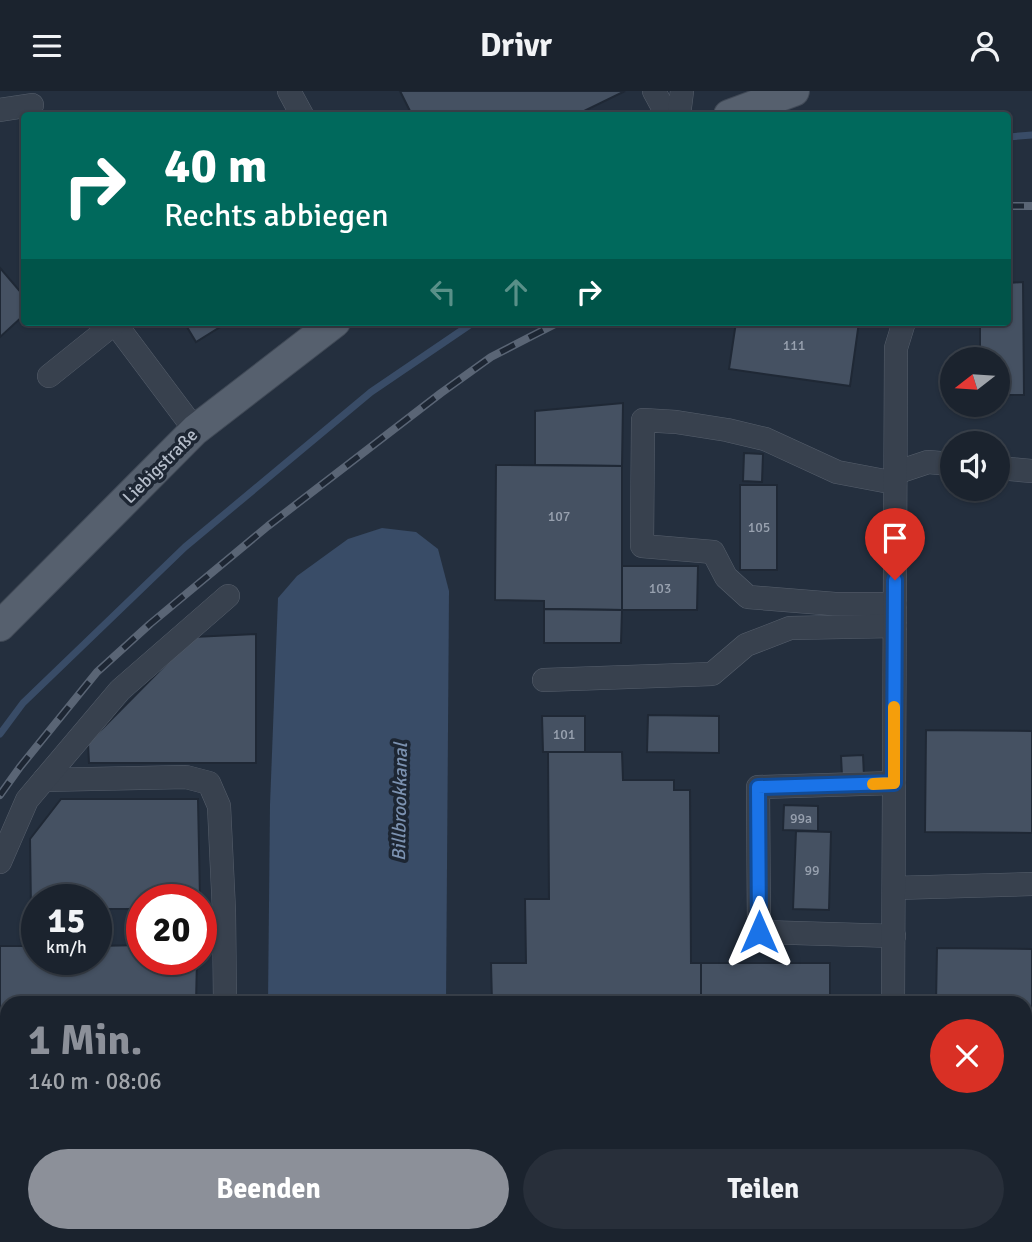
<!DOCTYPE html>
<html lang="de">
<head>
<meta charset="utf-8">
<style>
  body { margin:0; font-family:Signika,sans-serif; background:#282f3a; color:#f1f3f6; height:100vh; display:flex; flex-direction:column; font-size:26px; white-space:nowrap }
  * { box-sizing:border-box; margin:0 }
  p { font-size:23px; color:#a0a4aa }
  .icon { flex:none; width:38px; height:38px; fill:none; stroke:currentColor; stroke-width:2; stroke-linecap:round; stroke-linejoin:round }
  .map { position:relative; flex:1; overflow:hidden }
  .panel { position:absolute; left:0px; top:905px; width:1032px; height:247px; display:flex; flex-direction:column; background:#1b232e; border-radius:21px 21px 0 0; box-shadow:0 2px 5px #0004,0 0 0 2px #39404a }
  .panel>* { flex:none }
  .guide { position:absolute; left:21px; top:21px; width:990px; height:214px; border-radius:7px; box-shadow:0 2px 5px #0004,0 0 0 2px #39404a; background:#00695c; color:#fff; overflow:hidden }
  .needle { width:46px; rotate:253deg }
  .tools { position:absolute; left:940px; top:256px; display:grid; gap:14px }
  .tools a { display:grid; place-items:center; width:70px; height:70px; border-radius:50%; background:#1b232e; box-shadow:0 2px 5px #0004,0 0 0 2px #39404a; font-size:35px }
  .speed { position:absolute; left:21px; top:793px; display:flex; gap:14px; font-size:35px; font-weight:700; text-align:center }
  .speed>* { display:grid; place-content:center; width:91px; height:91px; border-radius:50%; background:#1b232e; box-shadow:0 2px 5px #0004,0 0 0 2px #39404a; line-height:1 }
  .speed small { font-size:18px; font-weight:400 }
  .speed .limit { border:10px solid #d22; background:#fff; color:#111 }
  .pin { position:absolute; display:grid; place-items:center; width:60px; height:60px; color:#fff; margin:-72px -30px; border-radius:50% 50% 50% 0; rotate:-45deg; box-shadow:0 0 7px #0007 }
  .pin .icon { rotate:45deg }
  .me { position:absolute; width:77px; margin:-38px; rotate:0deg; stroke-linejoin:round; filter:drop-shadow(0 0 5px #0008) }
  .turn { display:flex; align-items:center; gap:24px; height:147px; padding:0 28px; font-size:32px }
  .turn .icon { width:91px; height:91px; stroke-width:2.5 }
  .turn b { display:block; font-size:49px; line-height:60px }
  .lanes { display:flex; align-items:center; height:66px; padding:0 28px; background:#0003; justify-content:center; gap:35px; direction:ltr }
  .lanes .off { opacity:.35 }
  .round { display:grid; place-items:center; flex:none; width:74px; height:74px; border-radius:37px; background:#282f3a }
  .summary { display:flex; align-items:center; justify-content:space-between; height:119px; padding:0 28px }
  h1 { font-size:42px; font-weight:700; line-height:52px; color:#8c9099 }
  .cta { display:flex; gap:14px; margin-top:auto; padding:14px 28px }
  .cta a { flex:1; height:80px; border-radius:42px; background:#8c9099; color:#fff; font-size:28px; font-weight:700; line-height:80px; text-align:center }
  .cta a+a { background:#282f3a; color:#f1f3f6 }
  header { display:flex; justify-content:space-between; align-items:center; height:91px; padding:0 28px; background:#1b232e; font-size:32px; font-weight:700 }
  .map>svg:first-child { display:block }
  .water { fill:#394c67 }
  .lines { fill:none; stroke-linecap:round; stroke-linejoin:round }
  .stream { stroke:#394c67; stroke-width:7 }
  .building { fill:#455162; stroke:#1f2835; stroke-width:2 }
  .minor-casing { stroke:#565f6c; stroke-width:24 }
  .major-casing { stroke:#414a57; stroke-width:32 }
  .minor { stroke:#38414e; stroke-width:23 }
  .major { stroke:#56606e; stroke-width:30 }
  .rail-casing { stroke:#5a6575; stroke-width:8 }
  .rail { stroke:#1d2633; stroke-width:5; stroke-dasharray:16; stroke-linecap:butt }
  .route-casing { stroke:#114b97; stroke-width:18 }
  .route { stroke:#1a73e8; stroke-width:12 }
  .slow { stroke:#f59e0b; stroke-width:12 }
  .labels { text-anchor:middle; stroke-width:7; stroke-linejoin:round; paint-order:stroke }
  .number-label { font-size:14px; fill:#98a1af }
  .street-label { font-size:18px; fill:#b4bcc9; stroke:#1d2633 }
  .water-label { font-size:19px; font-style:italic; fill:#7c92b1; stroke:#1d2633 }
</style>
</head>
<body>
<header><svg class="icon" aria-label="menu" viewBox="0 0 24 24"><path d="M4 6h16M4 12h16M4 18h16"/></svg>Drivr<svg class="icon" aria-label="person" viewBox="0 0 24 24"><circle cx="12" cy="8" r="4"/><path d="M4 21q1-7 8-7t8 7"/></svg></header>
<div class="map">
<svg width="1032" height="1151" viewBox="0 0 1032 1151">
  <rect width="100%" height="100%" fill="#242f3e"/>
  <!-- water -->
  <g class="water">
    <path d="M382 437 416 441 438 458 449 500 446 912H268L270 714 278 507 297 485 348 448Z"/>
    <path d="M266 1145 445 1144V1151H266Z"/>
  </g>
  <g class="lines">
    <!-- stream -->
    <g class="stream">
      <path d="M1008 46 1032 44"/>
      <path d="M0 643 23 612 185 456 371 301 474 231"/>
    </g>
  </g>
  <!-- building -->
  <g class="building">
    <path d="M400 0H625L576 24H412Z"/>
    <path d="M0 177 24 205V224L0 246Z"/>
    <path d="M1023 191 1024 304H998V268H980V231H1008V192Z"/>
    <path d="M184 231H228L196 251Z"/>
    <path d="M736 231H859L850 295 729 278Z"/>
    <path d="M623 312 622 375 535 374V320Z"/>
    <path d="M744 362 763 363 762 391 743 390Z"/>
    <path d="M496 374 622 375V519L544 518V510L495 509Z"/>
    <rect x="740" y="394" width="37" height="85"/>
    <path d="M622 475H698L697 519H622Z"/>
    <path d="M544 518 622 519 621 552H544Z"/>
    <path d="M256 543V672H89L88 652 193 546Z"/>
    <path d="M648 624 719 625V662L647 661Z"/>
    <path d="M542 625H585V661H543Z"/>
    <path d="M926 639 1032 640V742L925 741Z"/>
    <path d="M548 661H622L623 689H674V699H690L691 872H701V912H492L491 872H526L525 808H549Z"/>
    <path d="M863 664 864 685H842L841 665Z"/>
    <path d="M61 708H198L200 808H142V818H96V808H37V818H31L30 748Z"/>
    <path d="M784 714 818 715V740L783 739Z"/>
    <path d="M796 740 831 741 829 819 793 818Z"/>
    <path d="M142 854V868H197L196 912H7V965H0V855H37V868H96V855Z"/>
    <path d="M937 857 1032 858V924H1026V912H936Z"/>
    <rect x="701" y="872" width="129" height="40"/>
    <rect x="1026" y="983" width="5" height="21"/>
    <rect x="0" y="1000" width="7" height="111"/>
    <path d="M1026 1077H1032V1151H920L921 1144H1026Z"/>
    <path d="M0 1143 238 1144V1151H0Z"/>
  </g>
  <g class="lines">
    <!-- minor casing -->
    <g class="minor-casing">
      <g id="minor">
        <path d="M289 0 302 24"/>
        <path d="M654 0 667 24"/>
        <path d="M0 19 32 14"/>
        <path d="M679 24 682 0"/>
        <path d="M114 231 195 339"/>
        <path d="M49 285 115 232"/>
        <path d="M998 377 1032 380"/>
        <path d="M895 382 928 371 952 373"/>
        <path d="M895 513H835L748 506 726 486 713 461 642 455 643 329 676 331 727 339 765 348 837 381 895 392"/>
        <path d="M544 589 712 583 746 554 790 537 895 535"/>
        <path d="M44 689 186 686 209 692 219 715 224 820 225 912"/>
        <path d="M0 771 27 709 120 599 228 505"/>
        <path d="M894 797 1032 793"/>
        <path d="M894 845 759 841 758 696 894 692"/>
        <path d="M893 912 896 257 904 231"/>
        <path d="M1026 940H1032"/>
        <path d="M1026 976H1032"/>
        <path d="M0 1130H7"/>
        <path d="M597 1151V1144"/>
        <path d="M891 1151V1144"/>
      </g>
    </g>
    <!-- major casing -->
    <g class="major-casing">
      <g id="major">
        <path d="M729 24 794 0"/>
        <path d="M0 535 195 339 335 231"/>
      </g>
    </g>
    <!-- minor -->
    <use href="#minor" class="minor"/>
    <!-- major -->
    <use href="#major" class="major"/>
    <!-- rail casing -->
    <g class="rail-casing">
      <g id="rail">
        <path d="M1008 115H1032"/>
        <path d="M0 704 20 676 97 581 150 533 268 435 441 302 491 266 559 231"/>
      </g>
    </g>
    <!-- rail -->
    <use href="#rail" class="rail"/>
  </g>
  <g class="lines">
    <!-- route casing -->
    <g class="route-casing">
      <path id="route" d="M759 841 758 696 894 692 895 489"/>
    </g>
    <!-- route -->
    <use href="#route" class="route"/>
    <!-- slow -->
    <path class="slow" d="M873 693 894 692V616"/>
  </g>
  <g class="labels">
    <!-- number labels -->
    <g class="number-label">
      <text x="794" y="259">111</text>
      <text x="559" y="430">107</text>
      <text x="759" y="441">105</text>
      <text x="660" y="502">103</text>
      <text x="564" y="648">101</text>
      <text x="801" y="732">99a</text>
      <text x="812" y="784">99</text>
    </g>
    <!-- street labels -->
    <g class="street-label">
      <text transform="translate(160 375) rotate(-45)" y="6">Liebigstraße</text>
    </g>
    <!-- water labels -->
    <g class="water-label">
      <text transform="translate(399 711) rotate(-89)" y="7">Billbrookkanal</text>
    </g>
  </g>
</svg>
<div class="tools">
<a><svg class="needle" viewBox="-14 -14 28 28"><path d="M0-13l5 13h-10z" fill="#e53935"/><path d="M0 13l5-13h-10z" fill="#a0a4aa"/></svg></a>
<a><svg class="icon" aria-label="sound" viewBox="0 0 24 24"><path d="M4 9h4l5-4v14l-5-4H4zM17 9q2 3 0 6"/></svg></a>
</div>
<div class="speed"><div>15<small>km/h</small></div><div class="limit">20</div></div>
<div class="pin" style="left:895px;top:489px;background:#d93025"><svg class="icon" aria-label="arrive" viewBox="0 0 24 24"><path d="M6 21V4h12l-3 4 3 4H6"/></svg></div>
<svg class="me" style="left:759px;top:841px" viewBox="-20 -20 40 40"><path d="M0-17L14 15 0 8-14 15z" fill="#1a73e8" stroke="#fff" stroke-width="4"/></svg>
<div class="guide">
<div class="turn"><svg class="icon" aria-label="right" viewBox="0 0 24 24"><path d="M7 20v-9h11M14 6l5 5-5 5"/></svg><div><b>40 m</b>Rechts abbiegen</div></div>
<div class="lanes"><svg class="icon off" aria-label="left" viewBox="0 0 24 24"><path d="M17 20v-9H6M10 6l-5 5 5 5"/></svg><svg class="icon off" aria-label="ahead" viewBox="0 0 24 24"><path d="M12 20V5M6 11l6-6 6 6"/></svg><svg class="icon" aria-label="right" viewBox="0 0 24 24"><path d="M7 20v-9h11M14 6l5 5-5 5"/></svg></div>
</div>
<section class="panel">
<div class="summary"><div><h1>1 Min.</h1><p>140 m · 08:06</p></div><a class="round" style="background:#d93025;color:#fff"><svg class="icon" aria-label="close" viewBox="0 0 24 24"><path d="M6 6l12 12M18 6L6 18"/></svg></a></div>
<div class="cta"><a>Beenden</a><a>Teilen</a></div>
</section>
</div>
</body>
</html>
